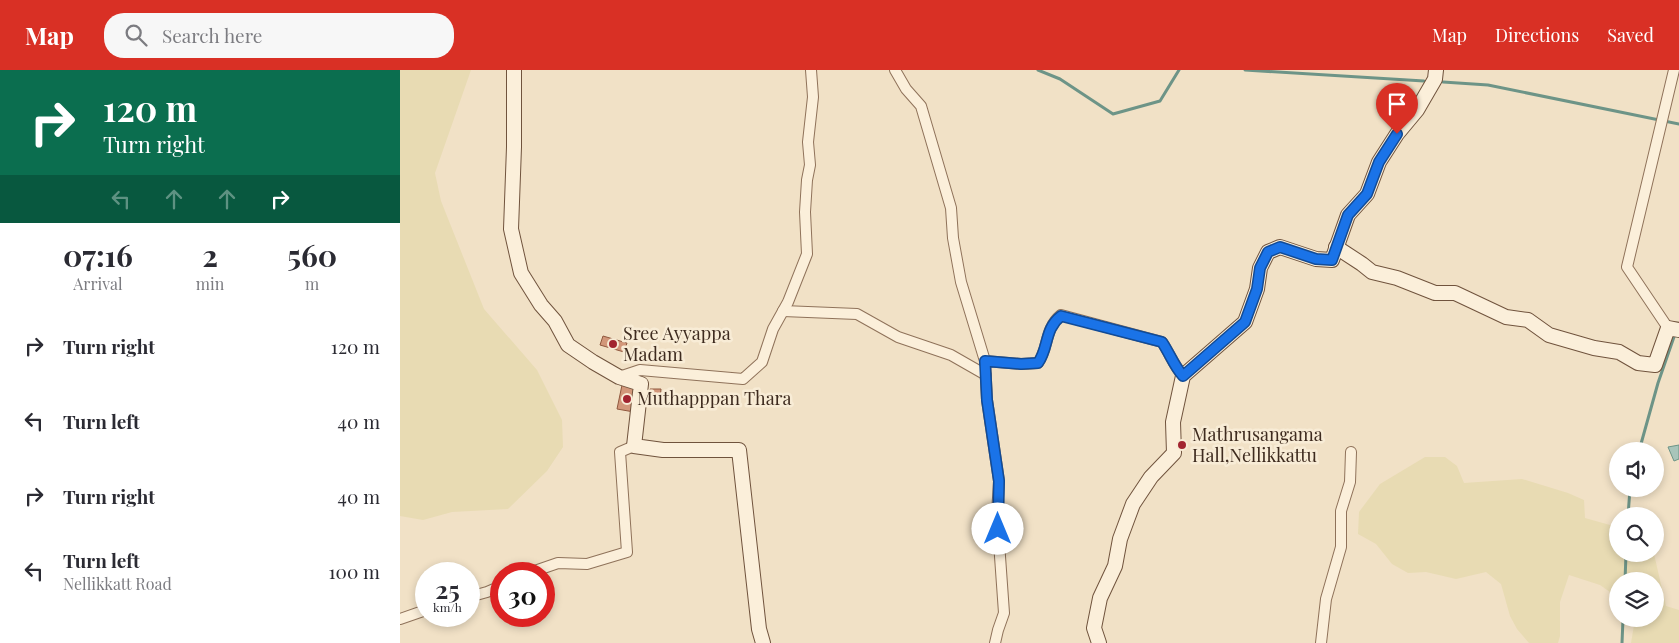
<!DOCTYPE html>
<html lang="en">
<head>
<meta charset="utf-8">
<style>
  body { margin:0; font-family:"Playfair Display",serif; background:#f7f7f7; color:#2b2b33; height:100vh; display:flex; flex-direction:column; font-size:19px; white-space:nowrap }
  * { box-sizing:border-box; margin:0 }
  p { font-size:16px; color:#7c7c81 }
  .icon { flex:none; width:28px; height:28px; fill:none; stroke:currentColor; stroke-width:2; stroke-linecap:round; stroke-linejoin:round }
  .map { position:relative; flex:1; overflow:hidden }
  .panel { display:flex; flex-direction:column; background:#fff; width:400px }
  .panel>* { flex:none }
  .top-card { background:#0b6e4f; color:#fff; overflow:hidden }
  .controls { position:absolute; left:1209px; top:372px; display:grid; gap:10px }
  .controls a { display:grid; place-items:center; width:55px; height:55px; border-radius:50%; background:#fff; box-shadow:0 2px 8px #0003; font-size:25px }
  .speed { position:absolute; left:15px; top:492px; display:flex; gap:10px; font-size:25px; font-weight:700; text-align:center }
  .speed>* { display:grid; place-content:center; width:65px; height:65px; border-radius:50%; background:#fff; box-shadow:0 2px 8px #0003; line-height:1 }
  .speed small { font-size:12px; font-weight:400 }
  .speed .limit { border:8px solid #d22; background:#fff; color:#111 }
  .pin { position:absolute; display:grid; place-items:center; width:42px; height:42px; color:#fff; margin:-51px -21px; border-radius:50% 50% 50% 0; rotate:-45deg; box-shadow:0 0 5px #0007 }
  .pin .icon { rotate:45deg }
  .me { position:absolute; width:55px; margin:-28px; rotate:0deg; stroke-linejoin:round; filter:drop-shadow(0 0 4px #0008) }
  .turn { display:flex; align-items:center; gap:18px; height:105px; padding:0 20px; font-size:22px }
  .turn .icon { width:65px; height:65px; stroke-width:2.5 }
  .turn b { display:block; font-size:35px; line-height:42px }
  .lanes { display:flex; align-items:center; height:48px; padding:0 20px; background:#0003; justify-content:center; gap:25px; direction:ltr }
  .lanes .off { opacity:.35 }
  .eta { display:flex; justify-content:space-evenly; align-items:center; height:85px; text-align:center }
  .eta b { font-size:30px; font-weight:700; line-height:35px }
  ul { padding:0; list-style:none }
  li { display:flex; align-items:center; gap:15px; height:75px; padding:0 20px }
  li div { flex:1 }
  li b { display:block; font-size:19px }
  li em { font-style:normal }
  header { display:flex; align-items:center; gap:30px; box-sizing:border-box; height:70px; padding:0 25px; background:#d93025; color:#fff }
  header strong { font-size:24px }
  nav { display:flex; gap:28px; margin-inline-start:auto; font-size:18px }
  .search { width:350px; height:45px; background:#f7f7f7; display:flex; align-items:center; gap:12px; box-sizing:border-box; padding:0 18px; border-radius:20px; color:#7c7c81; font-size:19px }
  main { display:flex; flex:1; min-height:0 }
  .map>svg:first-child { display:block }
  .farmland { fill:#e8dbb3 }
  .water { fill:#a8c5ba; stroke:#6d9487 }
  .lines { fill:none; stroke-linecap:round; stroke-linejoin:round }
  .stream { stroke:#6d9487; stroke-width:3 }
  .building { fill:#d2977a; stroke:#90583e }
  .street-casing { stroke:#8f725a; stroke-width:12 }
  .secondary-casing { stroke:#70533d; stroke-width:16 }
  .street { stroke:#fbefda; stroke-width:10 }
  .secondary { stroke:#fbefda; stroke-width:14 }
  .route-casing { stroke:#114b97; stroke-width:12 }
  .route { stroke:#1a73e8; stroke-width:9 }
  .poi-dot { fill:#a22530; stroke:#f8ecd6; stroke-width:2 }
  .labels { text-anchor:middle; stroke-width:5; stroke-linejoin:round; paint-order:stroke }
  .poi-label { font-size:18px; fill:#3e2b1f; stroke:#f8ecd6; text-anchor:start }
</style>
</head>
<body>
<header>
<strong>Map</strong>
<div class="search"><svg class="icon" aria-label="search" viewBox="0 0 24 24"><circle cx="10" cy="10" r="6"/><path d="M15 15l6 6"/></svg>Search here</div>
<nav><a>Map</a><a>Directions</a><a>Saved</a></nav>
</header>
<main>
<section class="panel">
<div class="top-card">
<div class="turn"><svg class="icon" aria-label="right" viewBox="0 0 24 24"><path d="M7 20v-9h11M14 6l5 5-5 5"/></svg><div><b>120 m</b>Turn right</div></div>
<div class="lanes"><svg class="icon off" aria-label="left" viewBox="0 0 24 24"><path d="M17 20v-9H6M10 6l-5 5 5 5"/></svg><svg class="icon off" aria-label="ahead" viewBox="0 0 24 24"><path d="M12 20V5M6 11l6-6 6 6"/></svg><svg class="icon off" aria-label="ahead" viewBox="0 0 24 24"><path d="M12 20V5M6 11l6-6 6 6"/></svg><svg class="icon" aria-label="right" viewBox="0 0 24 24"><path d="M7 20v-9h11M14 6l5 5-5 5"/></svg></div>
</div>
<div class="eta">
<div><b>07:16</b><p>Arrival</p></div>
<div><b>2</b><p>min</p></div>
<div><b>560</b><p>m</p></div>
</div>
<ul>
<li><svg class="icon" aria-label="right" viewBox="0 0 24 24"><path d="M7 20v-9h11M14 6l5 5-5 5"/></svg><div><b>Turn right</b></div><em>120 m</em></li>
<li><svg class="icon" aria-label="left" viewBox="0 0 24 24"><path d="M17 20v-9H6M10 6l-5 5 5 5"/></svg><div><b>Turn left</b></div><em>40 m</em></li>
<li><svg class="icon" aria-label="right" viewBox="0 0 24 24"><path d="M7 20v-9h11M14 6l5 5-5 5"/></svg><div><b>Turn right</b></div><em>40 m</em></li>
<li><svg class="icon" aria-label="left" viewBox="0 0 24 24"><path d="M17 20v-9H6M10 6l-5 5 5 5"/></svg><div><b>Turn left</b><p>Nellikkatt Road</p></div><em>100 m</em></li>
</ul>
</section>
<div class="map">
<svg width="1279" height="573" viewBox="0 0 1279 573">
  <rect width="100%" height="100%" fill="#f1e1c6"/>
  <!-- farmland -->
  <g class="farmland">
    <path d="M0 0H71L35 103 41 131 84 239 137 300 162 350 163 377 147 401 108 439 52 442 23 450 0 446Z"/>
    <path d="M1025 387H1045L1057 396 1064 413 1122 409 1168 423 1184 430 1185 448 1217 457 1218 484H1254L1266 536 1279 540V573H1231L1235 549H1255V511H1218L1217 527 1200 515 1169 505 1160 532V566L1158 573H1129L1117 559 1110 546 1101 514 1086 502 1056 509 1026 502 1008 503 992 494 976 474 958 464 959 442 980 414Z"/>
  </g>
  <!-- water -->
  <path class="water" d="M1279 375V389L1274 391 1268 377Z"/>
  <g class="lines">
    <!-- stream -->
    <g class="stream">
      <path d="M638 0 660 9 713 44 760 31 779 0"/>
      <path d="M845 0 1024 11"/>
      <path d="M1043 12 1088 15 1279 54"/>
      <path d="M1239 381 1258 313 1275 264"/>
      <path d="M1228 446 1230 419"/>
      <path d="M1225 511 1226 484"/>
      <path d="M1222 573 1223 549"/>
    </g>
  </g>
  <!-- building -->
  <g class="building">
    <path d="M203 266 227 273 224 282 200 275Z"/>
    <path d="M222 315 237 318 234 342 217 339Z"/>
    <path d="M250 319H261L260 330H250Z"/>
  </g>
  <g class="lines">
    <!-- street casing -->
    <g class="street-casing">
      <g id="street">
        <path d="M495 0 506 19 521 36 551 138 553 168 561 212 585 291 587 330 599 411 597 444 604 543 598 560 595 573"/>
        <path d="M383 241 457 244 498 267 551 285 586 305"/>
        <path d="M1268 258 1227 197 1274 0"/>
        <path d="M585 291 621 294 638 293C649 278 644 259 661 245L762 272C770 284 774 296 783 306"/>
        <path d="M219 307 240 300 343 309 362 292 373 259 388 232 407 184 405 142 407 110 410 95 408 72 413 27 411 0"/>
        <path d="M126 504 158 493 187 494 227 482 220 382 234 376"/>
        <path d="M69 527 87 522 101 516"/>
        <path d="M0 549 26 540"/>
        <path d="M921 573 926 529 941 477V441L950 412 951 382"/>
      </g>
    </g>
    <!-- secondary casing -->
    <g class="secondary-casing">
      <g id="secondary">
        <path d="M114 0V77L111 159 121 203 141 235 155 251 168 275 193 292 219 307 241 314 234 376 263 380H339L359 559 363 573"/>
        <path d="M936 177 962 194 972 202 997 208 1035 223H1055L1106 247 1128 250 1149 265 1194 278 1219 282 1238 293 1255 295 1268 258 1279 260"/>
        <path d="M699 573 694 558 700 528 715 496 720 469 733 434 751 407 774 383 773 352 783 306 845 252 857 219 860 198 868 182 880 177 916 189 932 190 948 145 967 124 979 92 997 64 1017 40 1035 9 1036 0"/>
      </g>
    </g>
    <!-- street -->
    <use href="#street" class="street"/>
    <!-- secondary -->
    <use href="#secondary" class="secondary"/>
  </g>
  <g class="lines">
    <!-- route casing -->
    <g class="route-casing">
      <path id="route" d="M598 459 599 411 587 330 585 291 621 294 638 293C649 278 644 259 661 246L762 272C770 284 774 296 783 306L845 252 857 219 860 198 868 182 880 177 916 189 932 190 948 145 967 124 979 92 997 64"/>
    </g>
    <!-- route -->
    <use href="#route" class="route"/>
  </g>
  <!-- markers -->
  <g class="poi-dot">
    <circle cx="213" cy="274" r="5"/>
    <circle cx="227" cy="329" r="5"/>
    <circle cx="782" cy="375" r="5"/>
  </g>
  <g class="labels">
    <!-- poi labels -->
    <g class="poi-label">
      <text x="223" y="270">Sree Ayyappa<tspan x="223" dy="21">Madam</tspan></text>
      <text x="237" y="335">Muthapppan Thara</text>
      <text x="792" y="371">Mathrusangama<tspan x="792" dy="21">Hall,Nellikkattu</tspan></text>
    </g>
  </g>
</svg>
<div class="controls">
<a><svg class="icon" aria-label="sound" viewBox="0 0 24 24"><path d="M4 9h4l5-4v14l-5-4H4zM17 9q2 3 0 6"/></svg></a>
<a><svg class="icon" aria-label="search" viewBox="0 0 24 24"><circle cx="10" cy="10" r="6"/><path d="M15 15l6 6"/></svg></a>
<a><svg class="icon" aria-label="layers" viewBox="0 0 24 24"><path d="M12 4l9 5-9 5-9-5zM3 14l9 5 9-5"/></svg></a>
</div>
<div class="speed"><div>25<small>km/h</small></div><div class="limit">30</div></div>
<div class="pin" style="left:997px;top:64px;background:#d93025"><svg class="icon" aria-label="arrive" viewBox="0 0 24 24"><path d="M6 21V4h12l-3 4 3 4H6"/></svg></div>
<svg class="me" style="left:598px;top:459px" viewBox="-20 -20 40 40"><circle r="19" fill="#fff"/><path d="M0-13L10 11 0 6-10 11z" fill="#1a73e8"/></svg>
</div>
</main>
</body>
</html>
